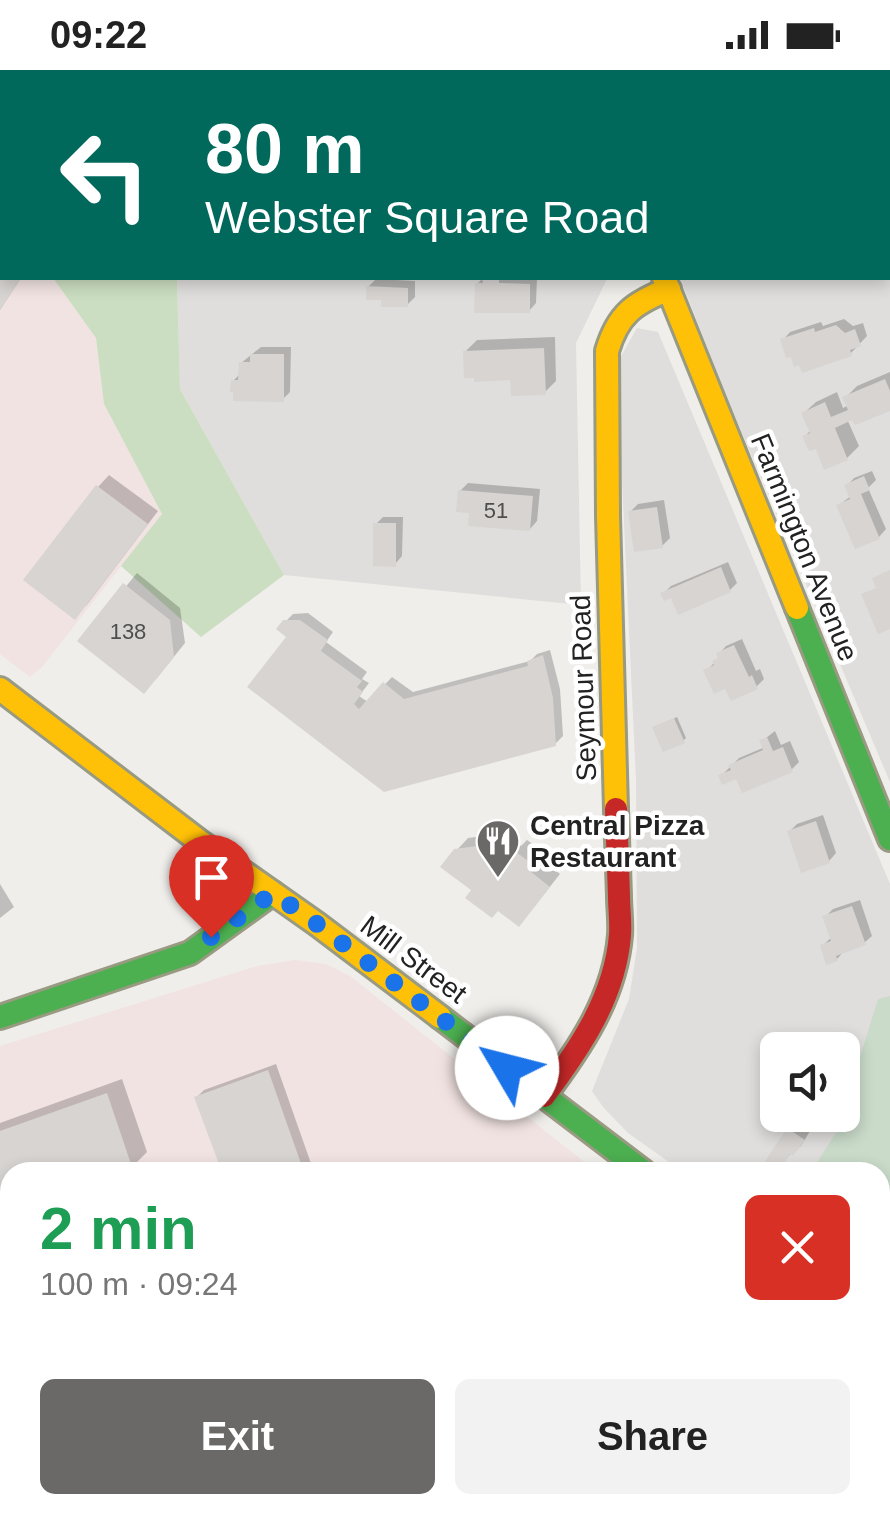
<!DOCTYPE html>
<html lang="en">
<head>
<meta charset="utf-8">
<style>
  body { margin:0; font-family:Arial,sans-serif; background:#f2f2f2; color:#222; height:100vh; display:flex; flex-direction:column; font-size:38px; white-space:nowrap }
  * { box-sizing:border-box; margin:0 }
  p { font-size:32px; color:#767676 }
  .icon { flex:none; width:55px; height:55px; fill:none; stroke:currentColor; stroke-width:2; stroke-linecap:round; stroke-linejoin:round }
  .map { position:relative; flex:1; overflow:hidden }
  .side { position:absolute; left:0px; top:1092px; width:890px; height:352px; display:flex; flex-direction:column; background:#fff; border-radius:30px 30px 0 0; box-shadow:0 5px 15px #0003 }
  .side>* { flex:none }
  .banner { position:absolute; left:0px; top:0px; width:890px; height:210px; box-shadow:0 5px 15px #0003; background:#00695c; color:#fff; overflow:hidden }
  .tools { position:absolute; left:760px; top:962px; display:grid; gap:20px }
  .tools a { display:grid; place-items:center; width:100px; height:100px; border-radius:15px; background:#fff; box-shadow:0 5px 15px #0003; font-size:50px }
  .pin { position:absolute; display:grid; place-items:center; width:85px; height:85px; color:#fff; margin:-102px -42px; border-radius:50% 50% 50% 0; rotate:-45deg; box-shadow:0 0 10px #0007 }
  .pin .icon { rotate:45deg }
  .me { position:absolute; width:110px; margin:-55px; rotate:307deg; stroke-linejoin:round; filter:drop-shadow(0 0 8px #0008) }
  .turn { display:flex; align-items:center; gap:35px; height:210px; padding:0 40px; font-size:45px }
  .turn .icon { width:130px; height:130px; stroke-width:2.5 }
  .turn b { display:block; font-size:70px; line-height:85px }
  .round { display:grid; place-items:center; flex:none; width:105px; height:105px; border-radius:15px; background:#f2f2f2 }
  .overview { display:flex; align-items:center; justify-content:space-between; height:170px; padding:0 40px }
  h1 { font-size:60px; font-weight:700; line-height:75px; color:#1e9e55 }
  .cta { display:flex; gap:20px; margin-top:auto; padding:20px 40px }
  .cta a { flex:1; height:115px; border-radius:15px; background:#6a6968; color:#fff; font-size:40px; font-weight:700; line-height:115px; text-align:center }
  .cta a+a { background:#f2f2f2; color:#222 }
  .status { display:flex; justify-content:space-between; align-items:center; height:70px; padding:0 50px; background:#fff; direction:ltr }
  .status svg { height:28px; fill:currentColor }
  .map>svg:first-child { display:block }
  .residential { fill:#dfdedc; fill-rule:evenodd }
  .commercial { fill:#f1e3e1 }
  .forest { fill:#cbdec1 }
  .cemetery { fill:#cadbca }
  .park { fill:#daf5da }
  .shadow { fill:#0003 }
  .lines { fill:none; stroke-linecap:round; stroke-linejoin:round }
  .river { stroke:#bfdbe3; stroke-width:45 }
  .building { fill:#d7d4d2 }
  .street-casing { stroke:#c9c8c7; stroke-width:30 }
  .fast-casing { stroke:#999a82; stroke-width:28 }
  .slow-casing { stroke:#999a82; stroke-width:28 }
  .jam-casing { stroke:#999a82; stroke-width:28 }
  .street { stroke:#fdfcfc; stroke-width:25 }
  .fast { stroke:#4caf50; stroke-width:22 }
  .slow { stroke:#ffc107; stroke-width:22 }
  .jam { stroke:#c62828; stroke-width:22 }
  .route { stroke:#1a73e8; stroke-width:18; stroke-dasharray:0 32.4 }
  .labels { text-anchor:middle; stroke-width:9; stroke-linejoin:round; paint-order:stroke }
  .number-label { font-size:22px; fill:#4f4e4e }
  .street-label { font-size:28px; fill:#222; stroke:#fff }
  .poi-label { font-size:28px; font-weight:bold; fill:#222; stroke:#fff; text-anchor:start }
</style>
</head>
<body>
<div class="status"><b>09:22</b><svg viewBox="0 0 49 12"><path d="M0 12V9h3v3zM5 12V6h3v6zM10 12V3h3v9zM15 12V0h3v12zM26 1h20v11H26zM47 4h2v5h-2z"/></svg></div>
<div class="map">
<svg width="890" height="1444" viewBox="0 0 890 1444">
  <rect width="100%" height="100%" fill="#f0eeeb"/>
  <!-- residential -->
  <g class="residential">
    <path d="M271 0H561L562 2H271Z"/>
    <path d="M599 0H890V712L730 335 680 208H888V2H600Z"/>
    <path d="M177 208H610L607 209 576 273 581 535 284 505 180 319Z"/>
    <path d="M637 258 658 262 890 814V1134L880 1137V1102H683L628 1063 603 1037 592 1021 629 929 637 878 636 710 621 389 620 288ZM778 980H842V1045H778Z"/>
    <path d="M655 1435H770L781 1444H655Z"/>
  </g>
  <!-- commercial -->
  <g class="commercial">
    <path d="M0 161 2 162V208H53L96 268 104 334 162 444 42 597 30 607 0 584Z"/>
    <path d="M295 890 326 894 350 906 597 1102H10V1401L0 1398V976L257 896Z"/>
  </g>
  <!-- forest -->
  <g class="forest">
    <path d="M0 0H271V2H2V162L0 161Z"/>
    <path d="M53 208H177L180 319 284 505 201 567 121 496 162 444 104 334 96 268Z"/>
    <path d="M0 1398 10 1401V1435H554L555 1444H0Z"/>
  </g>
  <!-- cemetery -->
  <path class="cemetery" d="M890 926V1134L880 1137V1102H811L837 1061 878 929Z"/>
  <!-- park -->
  <path class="park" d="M890 1212V1263L880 1254V1214Z"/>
  <!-- shadow -->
  <g class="shadow">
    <path d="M483 0H519L520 2H483Z"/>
    <path d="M730 0H787L788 2H724Z"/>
    <path d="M2 188V208H21L0 240V192Z"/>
    <path d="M483 208H537L536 233 529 241 477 214Z"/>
    <path d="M376 209 415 211V227L407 235 384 228 368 217Z"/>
    <path d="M844 249 853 256 863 253 867 266 851 283 783 270 790 262 821 252 823 256Z"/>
    <path d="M555 267 556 311 545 322 465 282 477 270Z"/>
    <path d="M261 277H291L290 322 283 329 233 311 241 303V293Z"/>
    <path d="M890 302V338L847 349 859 376 847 388 817 375 805 366 811 360 804 343 816 332 837 322 843 338 849 335 845 328 857 316Z"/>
    <path d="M872 401 876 410 868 418 886 459 879 467 839 435 851 426 847 416 854 408Z"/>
    <path d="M109 405 158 441 86 536 98 417Z"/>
    <path d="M468 413 540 419 537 451 530 459 471 441 460 421Z"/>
    <path d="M664 430 670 468 662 476 630 442 638 434Z"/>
    <path d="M383 447H403L402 486 395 494 376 454Z"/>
    <path d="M728 492 737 513 730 520 673 525 663 524 671 516Z"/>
    <path d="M137 503 180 538 185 573 156 609 81 571Z"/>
    <path d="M308 543 333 562 326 572 367 602 362 609 369 613 359 626 368 632 392 607 413 622 530 591 537 584 550 580 560 619 563 666 555 674 385 719 289 567 285 552 293 544Z"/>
    <path d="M742 569 756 601 760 599 764 609 757 616 732 628 726 615 706 601 720 587 719 584 726 576Z"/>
    <path d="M677 647 686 668 683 671 655 657Z"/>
    <path d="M775 661 781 675 790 671 799 692 792 699 737 706H721L739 688 765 677 762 671Z"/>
    <path d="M823 745 836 783 829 791 789 762 797 754Z"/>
    <path d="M506 763 521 776 527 770 544 782 540 788 560 804 530 842 474 819 456 781 468 768Z"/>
    <path d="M0 814 14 837 0 848Z"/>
    <path d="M860 830 872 866 864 873 845 880 837 889 822 876 832 867 825 847 833 839Z"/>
    <path d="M276 994 314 1102H224L197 1027 204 1020Z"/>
    <path d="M122 1009 147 1082 132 1097 118 1102H10V1142L0 1146V1053Z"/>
    <path d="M797 1052 810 1061 801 1076 792 1082 778 1099 789 1060Z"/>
    <path d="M0 1275 10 1278V1349L0 1346Z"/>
    <path d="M880 1413 890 1421V1438L886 1444H785L774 1435H880Z"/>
  </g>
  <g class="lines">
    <!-- river -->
    <g class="river">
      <path d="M880 1187 890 1184"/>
      <path d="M226 1435 264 1444"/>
      <path d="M165 1444 198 1435"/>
      <path d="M364 1444 378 1435"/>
    </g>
  </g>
  <!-- building -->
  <g class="building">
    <path d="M0 208H21L0 240Z"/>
    <path d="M482 208H499V213L530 214V243H474L475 213H483Z"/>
    <path d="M366 216 408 218V237H381V230H366Z"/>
    <path d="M836 255 845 263 855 259 861 276 850 280 852 286 802 303 799 295 794 297 791 287 786 288 780 269 814 258 815 262Z"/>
    <path d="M544 278 546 325 511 326 510 310 474 312V308H464L463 281Z"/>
    <path d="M250 284H284V332L233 331V322H230L231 310H238L239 292H250Z"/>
    <path d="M885 309 890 321V341L855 355 852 350 835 358 848 390 824 400 816 379 809 381 802 366 810 363 801 343 825 332 831 347 848 340 842 327Z"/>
    <path d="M864 406 870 420 861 424 880 469 855 479 836 435 850 429 844 415Z"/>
    <path d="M96 415 148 454 75 550 23 510Z"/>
    <path d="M458 420 533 426 530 461 468 456 469 443 456 442Z"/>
    <path d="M657 437 663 478 634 482 628 441Z"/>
    <path d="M373 453H396V497L373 496Z"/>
    <path d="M721 497 731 522 678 545 671 528 664 531 660 523Z"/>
    <path d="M890 500V559L878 564 861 524 876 518 872 508Z"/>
    <path d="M123 513 170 550 174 587 144 624 77 571Z"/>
    <path d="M283 550H300L328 570 321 581 362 611 357 617 363 622 354 634 359 639 383 612 404 629 528 596 527 591 543 585 553 628 556 676 384 722 247 617 286 567 276 559Z"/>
    <path d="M734 575 749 607 752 605 758 619 731 631 725 619 714 624 703 600 714 595 712 591 718 588 716 583Z"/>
    <path d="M674 648 685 673 663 682 652 657Z"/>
    <path d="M767 667 773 681 783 677 793 702 742 723 736 709 722 715 718 705 731 700 728 695 763 680 759 670Z"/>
    <path d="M816 751 830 793 801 803 787 761Z"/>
    <path d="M493 774 508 786 513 780 534 795 530 801 550 817 519 857 498 841 492 848 465 828 471 820 440 797 454 779Z"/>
    <path d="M852 836 866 875 836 886 838 891 826 895 820 875 831 871 822 846Z"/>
    <path d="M268 1000 304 1102H222L194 1027Z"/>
    <path d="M107 1023 133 1100 125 1102H10V1145L0 1148V1061Z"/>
    <path d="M787 1058 805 1070 793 1086 790 1084 778 1102 764 1093Z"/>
    <path d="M0 1284 10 1286V1351L0 1349Z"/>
    <path d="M694 1435H723V1444H693Z"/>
    <path d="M770 1435H872L884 1444H781Z"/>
  </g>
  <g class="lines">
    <!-- street casing -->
    <g class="street-casing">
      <path id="street" d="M640 1435 641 1444"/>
    </g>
    <!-- fast casing -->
    <g class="fast-casing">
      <g id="fast">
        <path d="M797 538 890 769"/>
        <path d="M0 947 190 883 273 823"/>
        <path d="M440 947 644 1102"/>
        <path d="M880 1281 890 1289"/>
      </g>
    </g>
    <!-- slow casing -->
    <g class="slow-casing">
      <g id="slow">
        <path d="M580 0 581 2"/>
        <path d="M664 208 797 538"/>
        <path d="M0 619 199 771 317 854 440 947"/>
        <path d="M616 739 608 446 607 281C618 244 634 233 669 219"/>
      </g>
    </g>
    <!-- jam casing -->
    <g class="jam-casing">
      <path id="jam" d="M544 1026C580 978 615 927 620 865 621 852 619 838 619 826 618 797 617 768 616 739"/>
    </g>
    <!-- street -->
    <use href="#street" class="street"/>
    <!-- fast -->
    <use href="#fast" class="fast"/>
    <!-- slow -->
    <use href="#slow" class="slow"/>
    <!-- jam -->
    <use href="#jam" class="jam"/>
  </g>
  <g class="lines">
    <!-- route -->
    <path class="route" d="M211 867 273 823 317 854 507 998"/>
  </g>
  <!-- icons -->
  <defs>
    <g id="restaurant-pin" transform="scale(2.25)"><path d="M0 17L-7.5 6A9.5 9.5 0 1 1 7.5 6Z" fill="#6a6968" stroke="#fff"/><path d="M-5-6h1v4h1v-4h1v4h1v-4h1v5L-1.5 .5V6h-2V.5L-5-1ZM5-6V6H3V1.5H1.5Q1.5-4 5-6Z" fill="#fff"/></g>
  </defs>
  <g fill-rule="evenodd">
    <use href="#restaurant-pin" x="498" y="771"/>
  </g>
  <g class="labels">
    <!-- number labels -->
    <g class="number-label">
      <text x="496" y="448">51</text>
      <text x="128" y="569">138</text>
    </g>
    <!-- street labels -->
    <g class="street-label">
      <text transform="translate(805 477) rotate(68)" y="10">Farmington Avenue</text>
      <text transform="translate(583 618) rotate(-92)" y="10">Seymour Road</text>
      <text transform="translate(414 889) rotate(37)" y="10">Mill Street</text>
    </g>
    <!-- poi labels -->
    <g class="poi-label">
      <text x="530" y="765">Central Pizza<tspan x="530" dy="32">Restaurant</tspan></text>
    </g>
  </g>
</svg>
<div class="tools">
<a><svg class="icon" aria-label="sound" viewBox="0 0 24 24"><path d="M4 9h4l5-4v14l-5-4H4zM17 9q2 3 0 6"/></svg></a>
</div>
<div class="pin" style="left:211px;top:867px;background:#d93025"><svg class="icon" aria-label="arrive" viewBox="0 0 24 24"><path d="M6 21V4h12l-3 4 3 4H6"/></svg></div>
<svg class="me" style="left:507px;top:998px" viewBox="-20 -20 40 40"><circle r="19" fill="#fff"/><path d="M0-13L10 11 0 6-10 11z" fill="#1a73e8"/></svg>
<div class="banner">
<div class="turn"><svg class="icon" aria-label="left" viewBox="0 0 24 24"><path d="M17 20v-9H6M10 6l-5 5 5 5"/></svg><div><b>80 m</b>Webster Square Road</div></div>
</div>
<section class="side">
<div class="overview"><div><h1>2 min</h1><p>100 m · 09:24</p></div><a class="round" style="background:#d93025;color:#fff"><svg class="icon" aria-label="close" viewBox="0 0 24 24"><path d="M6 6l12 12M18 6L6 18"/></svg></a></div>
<div class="cta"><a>Exit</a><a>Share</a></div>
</section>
</div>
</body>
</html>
